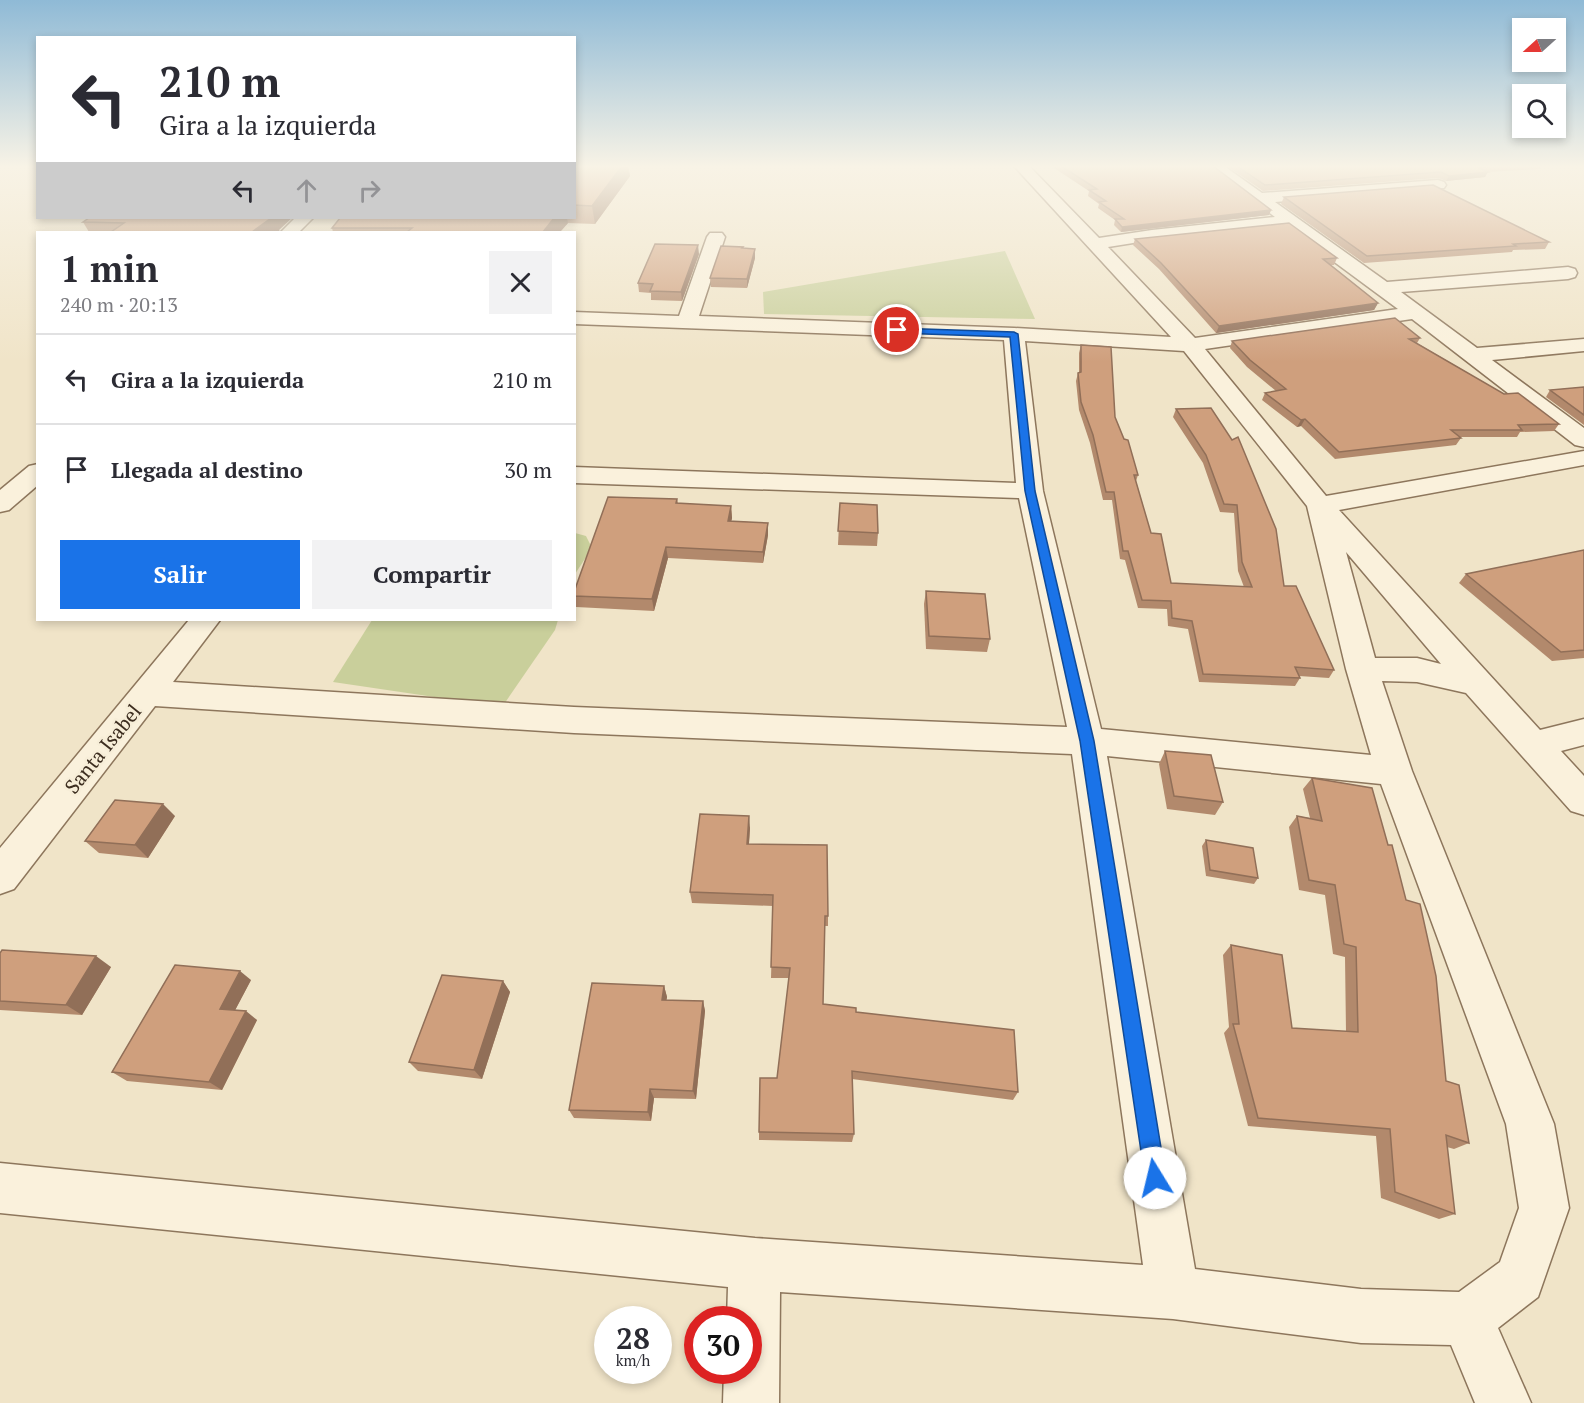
<!DOCTYPE html>
<html lang="es">
<head>
<meta charset="utf-8">
<style>
  body { margin:0; font-family:"PT Serif",serif; background:#f2f2f3; color:#2b2b33; height:100vh; display:flex; flex-direction:column; font-size:22px; white-space:nowrap }
  * { box-sizing:border-box; margin:0 }
  p { font-size:20px; color:#7c7c81 }
  .icon { flex:none; width:33px; height:33px; fill:none; stroke:currentColor; stroke-width:2; stroke-linecap:round; stroke-linejoin:round }
  .map { position:relative; flex:1; overflow:hidden }
  .sheet { position:absolute; left:36px; top:231px; width:540px; height:390px; display:flex; flex-direction:column; background:#fff; border-radius:0px; box-shadow:0 3px 9px #0003 }
  .sheet>* { flex:none }
  .hud { position:absolute; left:36px; top:36px; width:540px; height:183px; border-radius:0px; box-shadow:0 3px 9px #0003; background:#fff; color:#2b2b33; overflow:hidden }
  .needle { width:39px; rotate:249deg }
  .tools { position:absolute; left:1512px; top:18px; display:grid; gap:12px }
  .tools a { display:grid; place-items:center; width:54px; height:54px; border-radius:0px; background:#fff; box-shadow:0 3px 9px #0003; font-size:30px }
  .speed { position:absolute; left:594px; top:1306px; display:flex; gap:12px; font-size:30px; font-weight:700; text-align:center }
  .speed>* { display:grid; place-content:center; width:78px; height:78px; border-radius:50%; background:#fff; box-shadow:0 3px 9px #0003; line-height:1 }
  .speed small { font-size:15px; font-weight:400 }
  .speed .limit { border:9px solid #d22; background:#fff; color:#111 }
  .pin { position:absolute; display:grid; place-items:center; width:51px; height:51px; color:#fff; margin:-26px; border:3px solid #fff; border-radius:50%; box-shadow:0 2px 6px #0007 }
  .me { position:absolute; width:66px; margin:-33px; rotate:351deg; stroke-linejoin:round; filter:drop-shadow(0 0 4px #0008) }
  .turn { display:flex; align-items:center; gap:21px; height:126px; padding:0 24px; font-size:27px }
  .turn .icon { width:78px; height:78px; stroke-width:2.5 }
  .turn b { display:block; font-size:42px; line-height:51px }
  .lanes { display:flex; align-items:center; height:57px; padding:0 24px; background:#0003; justify-content:center; gap:30px; direction:ltr }
  .lanes .off { opacity:.35 }
  .round { display:grid; place-items:center; flex:none; width:63px; height:63px; border-radius:0px; background:#f2f2f3 }
  .headline { display:flex; align-items:center; justify-content:space-between; height:102px; padding:0 24px }
  h1 { font-size:36px; font-weight:800; line-height:45px }
  .primary-button { display:flex; gap:12px; margin-top:auto; padding:12px 24px }
  .primary-button a { flex:1; height:69px; border-radius:0px; background:#1a73e8; color:#fff; font-size:24px; font-weight:800; line-height:69px; text-align:center }
  .primary-button a+a { background:#f2f2f3; color:#2b2b33 }
  ul { padding:0; list-style:none }
  li { display:flex; align-items:center; gap:18px; height:90px; padding:0 24px; border-top:2px solid #e1e1e2 }
  li div { flex:1 }
  li b { display:block; font-size:22px }
  li em { font-style:normal }
  .map>svg:first-child { display:block }
  .green { fill:#c9cf9b }
  .lines { fill:none; stroke-linecap:round; stroke-linejoin:round }
  .minor-casing { stroke:#8d765c; stroke-width:3 }
  .minor { fill:#faf1dc; fill-rule:evenodd }
  .wall { fill:#b2896c }
  .shaded-wall { fill:#916f58 }
  .building { fill:#cf9f7d; stroke:#916f58; stroke-width:1.5 }
  .route { fill:#1a73e8; stroke:#114b97; stroke-width:1.5 }
  .labels { text-anchor:middle; stroke-width:5; stroke-linejoin:round; paint-order:stroke }
  .street-label { font-size:20px; fill:#3d2e20; stroke:#f7eed8 }
</style>
</head>
<body>
<div class="map">
<svg width="1584" height="1403" viewBox="0 0 1584 1403">
  <rect width="100%" height="100%" fill="#f0e4c8"/>
  <!-- green -->
  <g class="green">
    <path d="M1005 251 1035 319 764 314 763 292Z"/>
    <path d="M575 533 586 536 592 548 575 574Z"/>
    <path d="M372 620H558L555 630 502 707 333 682Z"/>
  </g>
  <g class="lines">
    <!-- minor casing -->
    <g class="minor-casing">
      <g id="minor">
        <path d="M1014 166H1029L1099 238 1152 230 1275 217 1208 166H1224L1262 193 1438 180 1444 182 1446 185 1444 188 1275 202 1387 282 1568 267 1575 269 1577 273 1575 277 1568 279 1401 292 1477 348 1584 339V351L1492 360 1584 428V447L1575 445 1412 319 1205 349 1326 496 1584 451V465L1339 510 1540 730 1584 719V745L1561 751 1584 776V815L1571 811 1466 693 1417 682 1382 681 1412 771 1554 1124 1569 1208 1538 1297 1498 1328 1531 1403H1475L1451 1345 1361 1343 1173 1319 780 1292 779 1403H723L724 1371H748V1320H727L728 1287 0 1213V1163L755 1238 1143 1265 1072 754 574 733 155 706 14 889 0 894V848L189 620H220L173 682 574 707 1067 727 1019 498 574 483V467L1016 483 1004 340 574 324V312L679 316 707 237 710 233H722L725 237 699 316 1014 328 1171 337ZM1287 227 1398 309 1195 338 1108 247 1152 240ZM1025 341 1184 351 1307 506 1346 669 1371 755 1101 729 1043 491ZM1346 552 1441 664 1417 658H1375ZM1107 756 1381 784 1506 1124 1519 1208 1500 1262 1459 1292 1361 1289 1195 1269Z"/>
        <path d="M295 218H313L299 232H281Z"/>
        <path d="M38 464V485L9 510 0 512V490L29 466Z"/>
      </g>
    </g>
    <!-- minor -->
    <use href="#minor" class="minor"/>
  </g>
  <!-- wall -->
  <g class="wall">
    <path d="M574 166H628L630 176 595 224 568 223 560 232H333L332 228 340 218H574Z"/>
    <path d="M1051 166H1213L1271 210 1269 215 1121 232 1114 225 1115 220 1098 208 1099 204 1088 196 1089 191Z"/>
    <path d="M1227 166H1542L1540 169 1487 172 1485 177 1446 181 1438 178 1263 191Z"/>
    <path d="M1284 197 1549 242 1545 249 1513 250 1512 252 1364 263 1281 204Z"/>
    <path d="M89 218 279 230 280 232H89L83 222Z"/>
    <path d="M1135 239 1337 258 1334 265H1331L1378 303 1374 310 1216 333 1159 269 1133 245Z"/>
    <path d="M743 249 755 258 747 288 711 287 710 278Z"/>
    <path d="M699 254 682 301 651 300V293L639 292 638 283Z"/>
    <path d="M1420 338 1417 343 1504 394 1559 424 1554 431 1520 432 1517 437H1460L1461 438 1456 445 1335 459 1301 426 1297 427 1262 400 1265 393 1276 391 1247 367 1230 348 1232 341Z"/>
    <path d="M1081 345 1115 417 1138 475 1136 481 1151 533 1171 583 1244 587 1238 571 1234 513 1220 512 1203 463 1173 417 1176 409 1211 408 1284 586 1334 670 1329 678 1299 676 1300 678 1295 686 1199 682 1188 629 1168 626 1167 609 1138 608 1125 560 1120 559 1112 500H1103L1090 443 1079 410 1076 381 1078 373H1079V353Z"/>
    <path d="M1584 387V425L1546 397 1550 390Z"/>
    <path d="M677 499 678 503 731 506 732 518 731 521 768 523V535L763 563 668 558 654 611 576 607 574 600V592Z"/>
    <path d="M840 503 878 533 877 546 838 545Z"/>
    <path d="M1584 550V658L1552 661 1459 583 1466 574Z"/>
    <path d="M926 591 990 639 987 652 926 649 924 604Z"/>
    <path d="M1165 751 1223 802 1215 815 1167 809 1159 764Z"/>
    <path d="M1312 778 1446 1081 1469 1143 1454 1149 1447 1147 1455 1214 1439 1219 1381 1198 1376 1136 1248 1126 1224 1033 1229 1027 1223 955 1231 945 1292 1028 1346 1032 1345 957 1333 954 1325 895 1299 890 1289 827 1297 816 1310 818 1303 789Z"/>
    <path d="M175 816 148 858 99 853 85 841Z"/>
    <path d="M750 828 749 844 828 916V926H825L823 1004 856 1012 1018 1092 1013 1100 852 1079 854 1134 852 1142 759 1140V1132L777 1078 789 978H771L773 906 692 903 690 892Z"/>
    <path d="M1206 840 1258 878 1254 884 1206 876 1202 846Z"/>
    <path d="M0 953 111 967 82 1015 0 1010Z"/>
    <path d="M251 980 235 1010 257 1020 222 1090 127 1081 112 1072Z"/>
    <path d="M503 981 510 992 482 1079 418 1071 409 1062Z"/>
    <path d="M664 986 667 997 666 1000 703 1001 705 1011 696 1099 654 1098 651 1121 574 1118 569 1110Z"/>
  </g>
  <!-- shaded-wall -->
  <g class="shaded-wall">
    <path d="M622 166H628L630 176 595 224 592 206Z"/>
    <path d="M1488 172 1485 177 1446 181 1449 176Z"/>
    <path d="M1271 210 1269 215 1121 232 1122 227Z"/>
    <path d="M271 218H292L279 230 280 232H252Z"/>
    <path d="M554 218H567L568 223 560 232H543Z"/>
    <path d="M698 245 699 254 682 301 681 292Z"/>
    <path d="M755 249V258L747 288V279Z"/>
    <path d="M1378 303 1374 310 1216 333 1219 326Z"/>
    <path d="M1305 419 1301 426 1297 427 1301 420Z"/>
    <path d="M731 506 732 518 729 533 728 521Z"/>
    <path d="M768 523V535L763 563V552Z"/>
    <path d="M666 547 668 558 654 611 652 599Z"/>
    <path d="M163 804 175 816 148 858 135 845Z"/>
    <path d="M749 816 750 828 748 856 747 844Z"/>
    <path d="M96 956 111 967 82 1015 66 1005Z"/>
    <path d="M240 971 251 980 231 1018 220 1009Z"/>
    <path d="M503 981 510 992 482 1079 474 1070Z"/>
    <path d="M664 986 667 997 665 1010 662 1000Z"/>
    <path d="M703 1001 705 1011 696 1099 693 1091Z"/>
    <path d="M246 1011 257 1020 222 1090 209 1082Z"/>
    <path d="M650 1089 654 1098 651 1121 648 1112Z"/>
  </g>
  <!-- building -->
  <g class="building">
    <path d="M574 166H622L592 206 574 205Z"/>
    <path d="M1061 166H1213L1271 210 1122 227 1115 219H1124L1099 202 1106 201 1089 190 1097 189Z"/>
    <path d="M1237 166H1505L1477 167 1488 172 1449 176 1441 172 1265 185Z"/>
    <path d="M1433 185 1549 242 1513 244 1516 246 1367 256 1284 197Z"/>
    <path d="M89 218H271L252 232H111L124 223 83 222Z"/>
    <path d="M340 218H554L543 232H407L412 228H332Z"/>
    <path d="M1289 223 1337 258 1323 259 1378 303 1219 326 1161 263 1135 239Z"/>
    <path d="M655 244 698 245 681 292 650 291 653 284 638 283Z"/>
    <path d="M721 246 743 247 742 248 755 249 747 279 710 278Z"/>
    <path d="M1395 318 1420 338 1409 339 1504 394 1518 393 1559 424 1518 425 1522 430H1451L1461 438 1339 452 1305 419 1301 420 1265 393 1286 389 1250 360 1232 341Z"/>
    <path d="M1081 345 1111 347 1115 417 1124 439 1128 440 1138 475H1134L1151 533 1161 534 1171 583 1252 587 1242 562 1237 505 1224 504 1206 455 1176 409 1211 408 1232 440 1238 437 1276 529 1284 586H1296L1334 670 1295 667 1300 678 1203 674 1192 621 1172 618 1171 601 1142 600 1128 551H1123L1114 492H1106L1093 435 1081 402 1078 373 1081 372Z"/>
    <path d="M1584 387V415L1550 390Z"/>
    <path d="M608 497 677 499 676 503 731 506 728 521 768 523 763 552 666 547 652 599 574 596V592Z"/>
    <path d="M840 503 877 505 878 533 838 531Z"/>
    <path d="M1584 550V650L1561 652 1466 574Z"/>
    <path d="M926 591 985 594 990 639 929 636Z"/>
    <path d="M1165 751 1211 755 1223 802 1174 796Z"/>
    <path d="M1312 778 1372 788 1388 845H1392L1406 900 1420 904 1436 976 1446 1081 1459 1085 1469 1143 1446 1135 1455 1214 1395 1192 1390 1129 1258 1118 1233 1024H1239L1231 945 1282 955 1292 1028 1358 1032 1356 947 1344 944 1335 885 1309 880 1297 816 1322 821Z"/>
    <path d="M115 800 163 804 135 845 85 841Z"/>
    <path d="M700 814 749 816 747 844 827 845 828 916H825L823 1004 856 1008V1012L1014 1030 1018 1092 852 1071 854 1134 759 1132 760 1078H777L790 968 771 967 773 895 690 892Z"/>
    <path d="M1206 840 1253 848 1258 878 1210 870Z"/>
    <path d="M2 950 96 956 66 1005 0 1001V953Z"/>
    <path d="M175 965 240 971 220 1009 246 1011 209 1082 112 1072Z"/>
    <path d="M442 975 503 981 474 1070 409 1062Z"/>
    <path d="M592 983 664 986 662 1000 703 1001 693 1091 650 1089 648 1112 569 1110Z"/>
  </g>
  <!-- sky -->
  <linearGradient id="sky" x2="0" y2="1"><stop stop-color="#8fbad6"/><stop offset="0.46" stop-color="#f8f3e6"/><stop offset="1" stop-color="#f8f3e6" stop-opacity="0"/></linearGradient>
  <rect width="1584" height="362" fill="url(#sky)"/>
  <!-- route -->
  <path class="route" d="M894 328 1014 332 1018 334 1035 491 1094 741 1166 1178 1163 1185 1155 1188 1148 1185 1145 1178 1080 741 1025 491 1010 337 897 333 893 330Z"/>
  <g class="labels">
    <!-- street labels -->
    <g class="street-label">
      <text transform="translate(103 749) rotate(-51)" y="7">Santa Isabel</text>
    </g>
  </g>
</svg>
<div class="tools">
<a><svg class="needle" viewBox="-14 -14 28 28"><path d="M0-13l5 13h-10z" fill="#e53935"/><path d="M0 13l5-13h-10z" fill="#7c7c81"/></svg></a>
<a><svg class="icon" aria-label="search" viewBox="0 0 24 24"><circle cx="10" cy="10" r="6"/><path d="M15 15l6 6"/></svg></a>
</div>
<div class="speed"><div>28<small>km/h</small></div><div class="limit">30</div></div>
<div class="pin" style="left:897px;top:330px;background:#d93025"><svg class="icon" aria-label="arrive" viewBox="0 0 24 24"><path d="M6 21V4h12l-3 4 3 4H6"/></svg></div>
<svg class="me" style="left:1155px;top:1178px" viewBox="-20 -20 40 40"><circle r="19" fill="#fff"/><path d="M0-13L10 11 0 6-10 11z" fill="#1a73e8"/></svg>
<div class="hud">
<div class="turn"><svg class="icon" aria-label="left" viewBox="0 0 24 24"><path d="M17 20v-9H6M10 6l-5 5 5 5"/></svg><div><b>210 m</b>Gira a la izquierda</div></div>
<div class="lanes"><svg class="icon" aria-label="left" viewBox="0 0 24 24"><path d="M17 20v-9H6M10 6l-5 5 5 5"/></svg><svg class="icon off" aria-label="ahead" viewBox="0 0 24 24"><path d="M12 20V5M6 11l6-6 6 6"/></svg><svg class="icon off" aria-label="right" viewBox="0 0 24 24"><path d="M7 20v-9h11M14 6l5 5-5 5"/></svg></div>
</div>
<section class="sheet">
<div class="headline"><div><h1>1 min</h1><p>240 m · 20:13</p></div><a class="round"><svg class="icon" aria-label="close" viewBox="0 0 24 24"><path d="M6 6l12 12M18 6L6 18"/></svg></a></div>
<ul>
<li><svg class="icon" aria-label="left" viewBox="0 0 24 24"><path d="M17 20v-9H6M10 6l-5 5 5 5"/></svg><div><b>Gira a la izquierda</b></div><em>210 m</em></li>
<li><svg class="icon" aria-label="arrive" viewBox="0 0 24 24"><path d="M6 21V4h12l-3 4 3 4H6"/></svg><div><b>Llegada al destino</b></div><em>30 m</em></li>
</ul>
<div class="primary-button"><a>Salir</a><a>Compartir</a></div>
</section>
</div>
</body>
</html>
